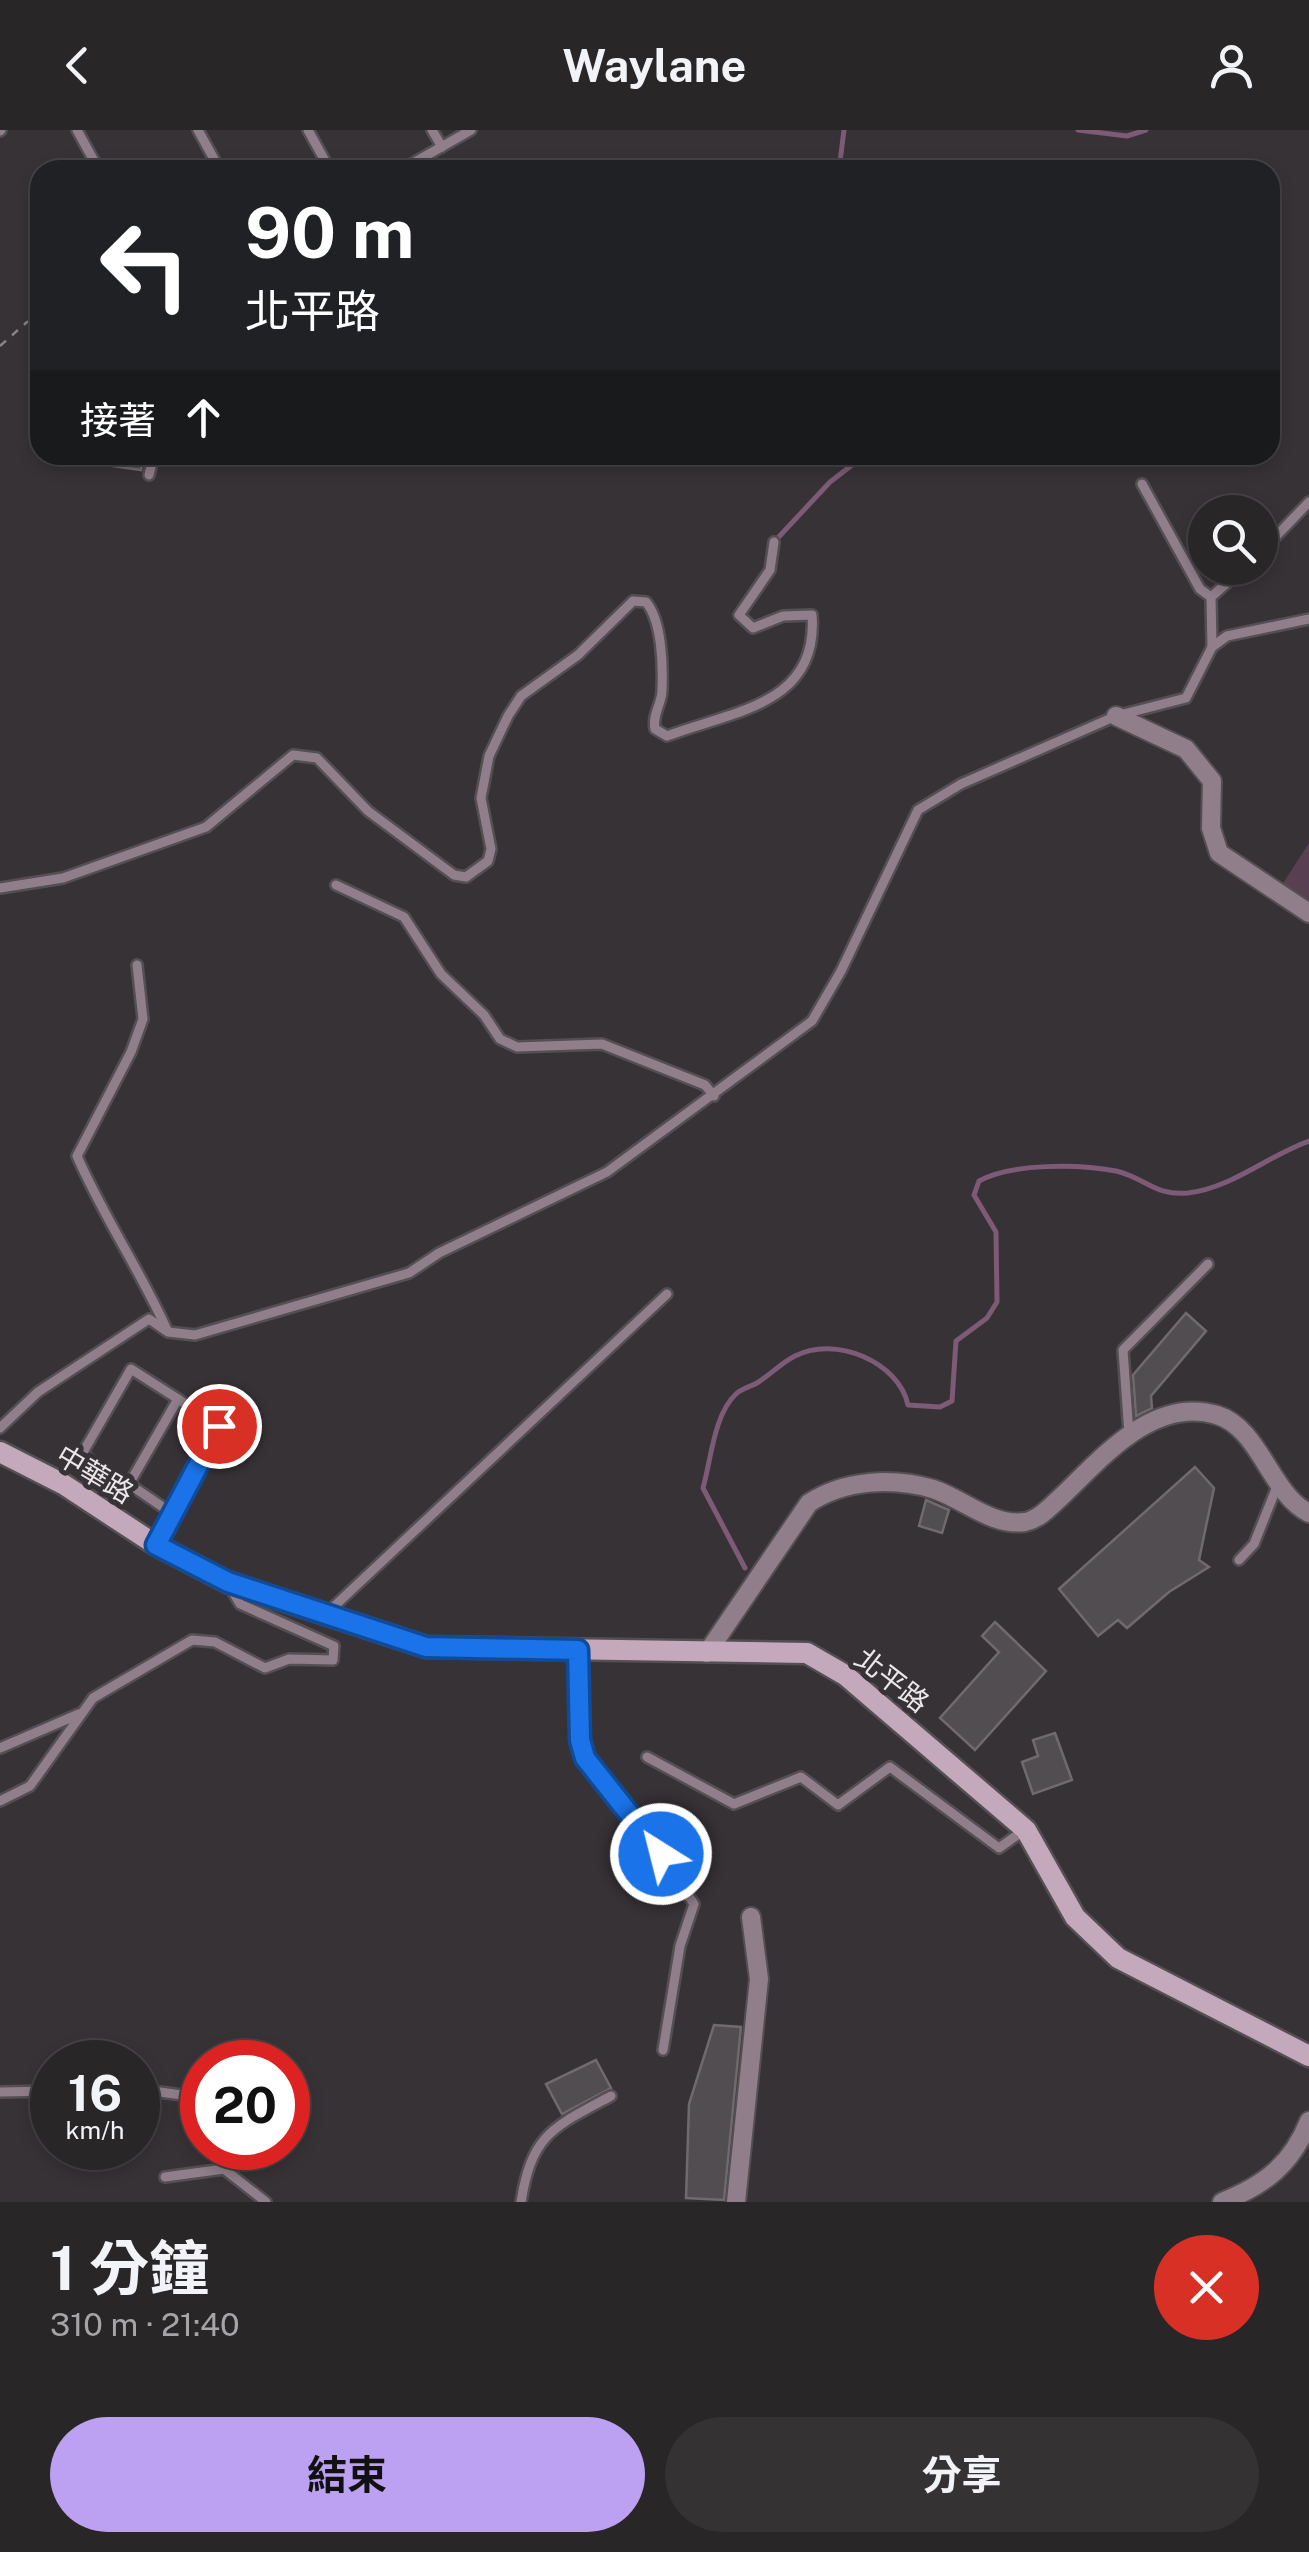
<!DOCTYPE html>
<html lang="zh-TW">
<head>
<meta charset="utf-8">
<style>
  body { margin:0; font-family:"Public Sans","Noto Sans TC",sans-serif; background:#353234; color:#f1f3f6; height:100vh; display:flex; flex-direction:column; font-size:38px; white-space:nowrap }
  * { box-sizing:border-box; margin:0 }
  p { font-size:32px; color:#a5a5a8 }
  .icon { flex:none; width:55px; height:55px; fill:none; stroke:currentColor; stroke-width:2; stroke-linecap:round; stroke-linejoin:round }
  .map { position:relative; height:2072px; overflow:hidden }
  .drawer { display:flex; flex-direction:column; background:#292628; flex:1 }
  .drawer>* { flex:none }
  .top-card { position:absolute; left:30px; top:30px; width:1250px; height:305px; border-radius:30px; box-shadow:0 5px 15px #0003,0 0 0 2px #454345; background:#202124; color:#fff; overflow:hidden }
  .tools { position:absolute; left:1188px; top:365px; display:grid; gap:20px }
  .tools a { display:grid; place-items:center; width:90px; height:90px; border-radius:50%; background:#292628; box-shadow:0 5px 15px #0003,0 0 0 2px #454345; font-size:50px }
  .speed { position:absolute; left:30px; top:1910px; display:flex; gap:20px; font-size:50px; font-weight:700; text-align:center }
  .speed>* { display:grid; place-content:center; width:130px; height:130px; border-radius:50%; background:#292628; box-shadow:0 5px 15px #0003,0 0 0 2px #454345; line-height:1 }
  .speed small { font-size:25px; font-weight:400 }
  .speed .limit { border:15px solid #d22; background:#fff; color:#111 }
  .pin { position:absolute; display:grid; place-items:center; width:85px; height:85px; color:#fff; margin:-42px; border:5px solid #fff; border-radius:50%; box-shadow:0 2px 10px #0007 }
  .me { position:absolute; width:110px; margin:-55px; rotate:324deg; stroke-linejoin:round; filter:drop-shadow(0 0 8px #0008) }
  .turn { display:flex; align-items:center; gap:35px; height:210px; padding:0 50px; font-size:45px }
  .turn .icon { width:130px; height:130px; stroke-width:2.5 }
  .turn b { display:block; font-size:70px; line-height:85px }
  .then { display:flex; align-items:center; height:95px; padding:0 50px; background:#0003; gap:20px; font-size:38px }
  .round { display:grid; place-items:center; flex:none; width:105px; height:105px; border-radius:52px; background:#353234 }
  .summary { display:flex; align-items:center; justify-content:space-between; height:170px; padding:0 50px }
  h1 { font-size:60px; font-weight:700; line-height:75px }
  .primary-button { display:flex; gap:20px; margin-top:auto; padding:20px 50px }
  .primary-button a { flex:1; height:115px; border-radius:60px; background:#bca0f2; color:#111; font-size:40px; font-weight:700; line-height:115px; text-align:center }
  .primary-button a+a { background:#353234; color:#f1f3f6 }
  header { display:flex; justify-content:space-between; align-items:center; height:130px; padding:0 50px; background:#292628; font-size:45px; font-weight:700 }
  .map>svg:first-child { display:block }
  .green { fill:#583f52 }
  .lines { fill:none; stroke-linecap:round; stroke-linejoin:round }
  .stream { stroke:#7d5a75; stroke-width:5 }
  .building { fill:#524d51; stroke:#706a6e; stroke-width:2.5 }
  .lane-casing { stroke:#544f53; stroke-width:14 }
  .street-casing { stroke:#544f53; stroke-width:22 }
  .secondary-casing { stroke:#544f53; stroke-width:25 }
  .path { stroke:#878386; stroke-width:2.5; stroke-dasharray:8 8; stroke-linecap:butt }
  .lane { stroke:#907f8b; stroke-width:9 }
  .street { stroke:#907f8b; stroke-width:18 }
  .secondary { stroke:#c4a9bc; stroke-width:20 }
  .route-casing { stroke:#114b97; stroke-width:25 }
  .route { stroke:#1a73e8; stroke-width:18 }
  .labels { text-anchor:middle; stroke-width:10; stroke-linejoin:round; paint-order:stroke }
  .street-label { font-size:28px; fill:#ebe8ea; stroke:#373236 }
</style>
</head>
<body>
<header><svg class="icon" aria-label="back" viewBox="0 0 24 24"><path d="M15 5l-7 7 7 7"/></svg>Waylane<svg class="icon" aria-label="person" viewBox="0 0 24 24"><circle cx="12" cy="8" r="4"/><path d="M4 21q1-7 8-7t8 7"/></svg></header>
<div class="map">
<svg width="1309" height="2072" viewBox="0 0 1309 2072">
  <rect width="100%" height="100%" fill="#373236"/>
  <!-- green -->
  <path class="green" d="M1309 713V794L1276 764Z"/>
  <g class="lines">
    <!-- stream -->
    <g class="stream">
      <path d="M1078 0 1127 6 1146 0"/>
      <path d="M839 40 844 0"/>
      <path d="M774 412 830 352 865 325"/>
      <path d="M745 1438 703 1358C711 1330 714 1284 736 1264 742 1258 750 1257 757 1253 770 1245 781 1233 795 1226 835 1205 899 1232 908 1275L940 1277 952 1271 956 1211 987 1188 997 1172 996 1102 974 1065 979 1051C1012 1033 1079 1034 1116 1041 1146 1048 1154 1066 1188 1063 1232 1058 1269 1025 1309 1011"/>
    </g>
  </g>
  <!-- building -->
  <g class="building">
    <path d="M92 325H144L141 340 91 333Z"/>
    <path d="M1186 1183 1206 1201 1151 1266 1152 1278 1136 1286 1133 1245Z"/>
    <path d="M1195 1337 1214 1358 1199 1430 1209 1437 1169 1462 1127 1498 1118 1490 1098 1506 1059 1459Z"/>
    <path d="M926 1370 949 1380 942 1403 919 1396Z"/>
    <path d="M995 1492 1046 1541 975 1620 940 1588 999 1522 982 1506Z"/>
    <path d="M1055 1603 1072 1650 1033 1664 1022 1632 1038 1626 1033 1610Z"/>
    <path d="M714 1895 741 1897 724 2070 686 2068 689 1974Z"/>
    <path d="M596 1930 611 1958 562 1984 546 1954Z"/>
  </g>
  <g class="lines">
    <!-- lane casing -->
    <g class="lane-casing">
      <g id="lane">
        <path d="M77 0 99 40"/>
        <path d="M198 0 220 40"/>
        <path d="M308 0 330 40"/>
        <path d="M432 0 442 17"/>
        <path d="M0 1 1 0"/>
        <path d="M401 40 471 0"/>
        <path d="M297 325 306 326"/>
        <path d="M149 345 154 325"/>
        <path d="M1142 354 1200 459 1211 467"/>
        <path d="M1260 423 1309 372"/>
        <path d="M1212 517 1211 467 1244 438"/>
        <path d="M336 755 404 787 441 844 484 885 500 909 517 917 602 914 705 955 714 966"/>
        <path d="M0 758 63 748 206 697 293 625 317 628 368 681 454 745 466 747 488 731 491 719 481 668 489 626 508 586 521 566 578 525 633 471 646 472C662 491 663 535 662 560 662 574 652 584 655 599L667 606C733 581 819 575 812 485L783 486 753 498 739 485 770 440 774 412"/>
        <path d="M137 835 143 889 131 922 77 1026C103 1086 140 1140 167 1200"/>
        <path d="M0 1298 38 1262 149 1189 168 1202 195 1205 409 1143 439 1123 607 1042 812 891 841 841 918 680 961 654 1116 586 1186 568 1212 517 1227 506 1309 489"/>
        <path d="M1129 1304 1123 1220 1208 1134"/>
        <path d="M129 1354 82 1324 131 1239 178 1269"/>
        <path d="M158 1413 219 1296 178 1269 129 1354 173 1384"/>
        <path d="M1239 1430 1254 1414 1278 1354"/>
        <path d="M327 1483 667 1164"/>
        <path d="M578 1520 580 1609 585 1628 644 1700 694 1774 680 1816 663 1920"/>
        <path d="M0 1618 79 1584"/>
        <path d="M647 1627 734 1674 801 1647 838 1675 890 1637 999 1718 1023 1701"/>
        <path d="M0 1671 30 1656 93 1568 192 1510 215 1512 265 1538 289 1529 333 1530 334 1516 240 1474 230 1457"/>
        <path d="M138 1959 189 1966 202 1988"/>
        <path d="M0 1962 52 1961"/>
        <path d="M215 2018 224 2039 266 2072"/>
        <path d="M165 2047 224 2039"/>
        <path d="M521 2072C532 2003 554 1997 611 1966"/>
      </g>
    </g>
    <!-- street casing -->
    <g class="street-casing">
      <g id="street">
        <path d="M1116 586 1186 619 1212 651 1211 698 1219 723 1309 783"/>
        <path d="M707 1523 809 1373C844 1350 892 1347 933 1359 962 1368 992 1397 1025 1392 1040 1389 1052 1375 1062 1366 1102 1328 1153 1266 1217 1285 1260 1298 1271 1365 1309 1383"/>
        <path d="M736 2072 759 1849 751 1787"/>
        <path d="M1222 2072C1265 2055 1292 2034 1309 1991"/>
      </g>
    </g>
    <!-- secondary casing -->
    <g class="secondary-casing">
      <path id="secondary" d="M0 1322 63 1354 156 1415 227 1452 426 1517 807 1523 845 1545 1026 1700 1075 1787 1118 1828 1309 1926"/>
    </g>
    <!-- path -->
    <path class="path" d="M0 216 27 192 40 191"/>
    <!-- lane -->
    <use href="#lane" class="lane"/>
    <!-- street -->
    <use href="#street" class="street"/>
    <!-- secondary -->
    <use href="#secondary" class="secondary"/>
  </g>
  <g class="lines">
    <!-- route casing -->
    <g class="route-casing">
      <path id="route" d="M219 1296 156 1415 228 1452 426 1517 578 1520 580 1610 585 1628 661 1724"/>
    </g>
    <!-- route -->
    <use href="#route" class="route"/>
  </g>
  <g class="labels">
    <!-- street labels -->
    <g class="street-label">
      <text transform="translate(95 1344) rotate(31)" y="10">中華路</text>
      <text transform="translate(892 1550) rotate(38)" y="10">北平路</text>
    </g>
  </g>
</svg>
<div class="tools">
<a><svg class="icon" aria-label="search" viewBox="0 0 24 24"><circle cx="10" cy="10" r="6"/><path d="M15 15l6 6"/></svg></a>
</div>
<div class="speed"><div>16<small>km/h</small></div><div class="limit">20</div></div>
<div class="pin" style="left:219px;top:1296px;background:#d93025"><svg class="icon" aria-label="arrive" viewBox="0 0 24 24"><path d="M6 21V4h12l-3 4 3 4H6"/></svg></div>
<svg class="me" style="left:661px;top:1724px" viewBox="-20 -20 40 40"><circle r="17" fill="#1a73e8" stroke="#fff" stroke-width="3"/><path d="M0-11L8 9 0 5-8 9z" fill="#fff"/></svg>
<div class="top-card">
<div class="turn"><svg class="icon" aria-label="left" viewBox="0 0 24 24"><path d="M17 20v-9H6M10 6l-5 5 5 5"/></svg><div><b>90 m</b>北平路</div></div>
<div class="then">接著<svg class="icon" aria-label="ahead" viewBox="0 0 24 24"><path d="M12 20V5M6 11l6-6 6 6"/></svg></div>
</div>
</div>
<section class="drawer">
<div class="summary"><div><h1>1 分鐘</h1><p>310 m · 21:40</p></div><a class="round" style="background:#d93025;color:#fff"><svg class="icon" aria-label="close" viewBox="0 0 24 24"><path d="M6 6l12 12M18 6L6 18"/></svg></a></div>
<div class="primary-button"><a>結束</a><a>分享</a></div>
</section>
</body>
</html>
